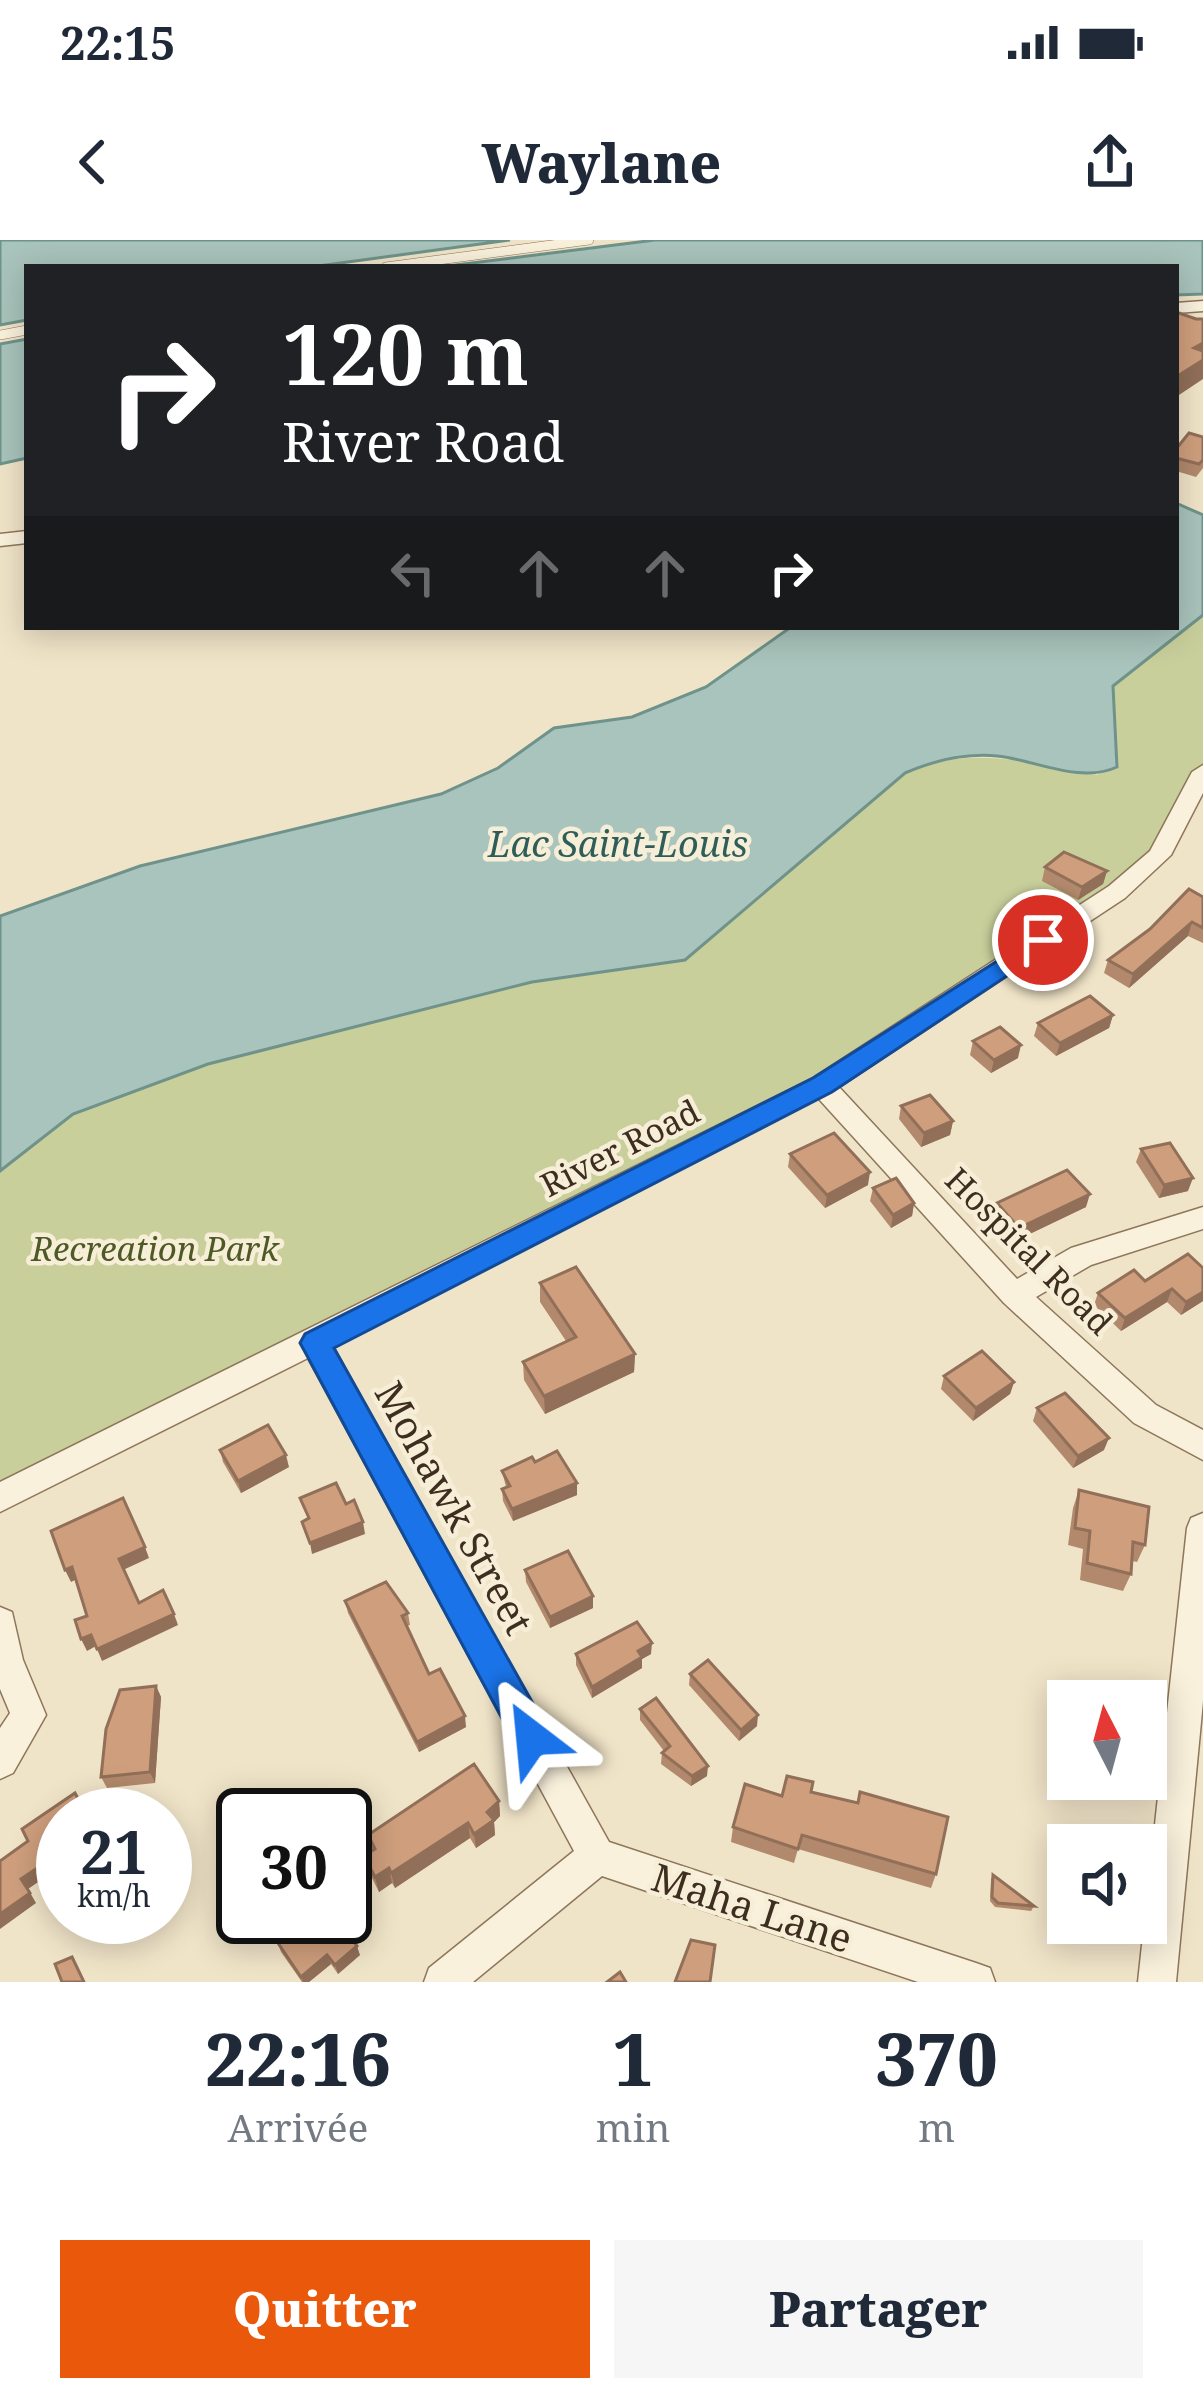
<!DOCTYPE html>
<html lang="fr">
<head>
<meta charset="utf-8">
<style>
  body { margin:0; font-family:"Noto Serif",serif; background:#f6f6f7; color:#1f2937; height:100vh; display:flex; flex-direction:column; font-size:45px; white-space:nowrap }
  * { box-sizing:border-box; margin:0 }
  p { font-size:39px; color:#747a83 }
  .icon { flex:none; width:66px; height:66px; fill:none; stroke:currentColor; stroke-width:2; stroke-linecap:round; stroke-linejoin:round }
  .map { position:relative; height:1742px; overflow:hidden }
  .panel { display:flex; flex-direction:column; background:#fff; flex:1 }
  .panel>* { flex:none }
  .banner { position:absolute; left:24px; top:24px; width:1155px; height:366px; border-radius:0px; box-shadow:0 6px 30px #0003; background:#202124; color:#fff; overflow:hidden }
  .needle { width:78px; rotate:354deg }
  .buttons { position:absolute; left:1047px; top:1440px; display:grid; gap:24px }
  .buttons a { display:grid; place-items:center; width:120px; height:120px; border-radius:0px; background:#fff; box-shadow:0 6px 30px #0003; font-size:60px }
  .speed { position:absolute; left:36px; top:1548px; display:flex; gap:24px; font-size:60px; font-weight:700; text-align:center }
  .speed>* { display:grid; place-content:center; width:156px; height:156px; border-radius:50%; background:#fff; box-shadow:0 6px 30px #0003; line-height:1 }
  .speed small { font-size:30px; font-weight:400 }
  .speed .limit { border:6px solid #111; border-radius:18px; background:#fff; color:#111 }
  .pin { position:absolute; display:grid; place-items:center; width:102px; height:102px; color:#fff; margin:-51px; border:6px solid #fff; border-radius:50%; box-shadow:0 3px 12px #0007 }
  .me { position:absolute; width:132px; margin:-66px; rotate:331deg; stroke-linejoin:round; filter:drop-shadow(0 0 9px #0008) }
  .turn { display:flex; align-items:center; gap:42px; height:252px; padding:0 60px; font-size:54px }
  .turn .icon { width:156px; height:156px; stroke-width:2.5 }
  .turn b { display:block; font-size:84px; line-height:102px }
  .lanes { display:flex; align-items:center; height:114px; padding:0 60px; background:#0003; justify-content:center; gap:60px; direction:ltr }
  .lanes .off { opacity:.35 }
  .eta { display:flex; justify-content:space-evenly; align-items:center; height:204px; text-align:center }
  .eta b { font-size:72px; font-weight:800; line-height:84px }
  .action { display:flex; gap:24px; margin-top:auto; padding:24px 60px }
  .action a { flex:1; height:138px; border-radius:0px; background:#ea580c; color:#fff; font-size:48px; font-weight:800; line-height:138px; text-align:center }
  .action a+a { background:#f6f6f7; color:#1f2937 }
  .status { display:flex; justify-content:space-between; align-items:center; height:84px; padding:0 60px; background:#fff; direction:ltr }
  .status svg { height:33px; fill:currentColor }
  header { display:flex; justify-content:space-between; align-items:center; height:156px; padding:0 60px; background:#fff; font-size:54px; font-weight:800 }
  .map>svg:first-child { display:block }
  .green { fill:#c9cf9b }
  .water { fill:#a9c4bc; stroke:#6f938a; stroke-width:3 }
  .lines { fill:none; stroke-linecap:round; stroke-linejoin:round }
  .lane-casing { stroke:#8d765c; stroke-width:10 }
  .street-casing { stroke:#8d765c; stroke-width:3 }
  .lane { stroke:#faf1dc; stroke-width:9 }
  .street { fill:#faf1dc; fill-rule:evenodd }
  .wall { fill:#b2896c }
  .shaded-wall { fill:#916f58 }
  .building { fill:#cf9f7d; stroke:#916f58; stroke-width:3 }
  .route { fill:#1a73e8; stroke:#114b97; stroke-width:3 }
  .labels { text-anchor:middle; stroke-width:9; stroke-linejoin:round; paint-order:stroke }
  .street-label { font-size:33px; fill:#3d2e20; stroke:#f7eed8 }
  .park-label { font-size:33px; font-style:italic; fill:#4d5a26; stroke:#f7eed8 }
  .water-label { font-size:36px; font-style:italic; fill:#2f5d5a; stroke:#f7eed8 }
  .near-street-label { font-size:39px; fill:#3d2e20; stroke:#f7eed8 }
</style>
</head>
<body>
<div class="status"><b>22:15</b><svg viewBox="0 0 49 12"><path d="M0 12V9h3v3zM5 12V6h3v6zM10 12V3h3v9zM15 12V0h3v12zM26 1h20v11H26zM47 4h2v5h-2z"/></svg></div>
<header><svg class="icon" aria-label="back" viewBox="0 0 24 24"><path d="M15 5l-7 7 7 7"/></svg>Waylane<svg class="icon" aria-label="share" viewBox="0 0 24 24"><path d="M12 15V3M7 8l5-5 5 5M5 13v7h14v-7"/></svg></header>
<div class="map">
<svg width="1203" height="1742" viewBox="0 0 1203 1742">
  <rect width="100%" height="100%" fill="#f0e4c8"/>
  <!-- green -->
  <path class="green" d="M1203 375V532L1159 615 822 846 0 1258V931L73 874 208 824 532 742 685 720 905 533C969 504 1031 523 1098 535L1113 446Z"/>
  <!-- water -->
  <g class="water">
    <path d="M0 0H510L311 27H27V80L0 85Z"/>
    <path d="M655 0H1203V54L1176 55V27H440Z"/>
    <path d="M27 99V218L0 224V104Z"/>
    <path d="M1176 263 1203 275V375L1113 446 1117 527C1080 544 1036 520 997 516 964 513 935 520 905 533L685 720 532 742 208 824 73 874 0 931V676L140 626 441 554 498 528 554 488 632 477 706 447 791 387H1176Z"/>
  </g>
  <g class="lines">
    <!-- lane casing -->
    <g class="lane-casing">
      <g id="lane">
        <path d="M386 27 589 0"/>
        <path d="M0 95 27 90"/>
      </g>
    </g>
    <!-- street casing -->
    <g class="street-casing">
      <g id="street">
        <path d="M1203 61V71L1176 73V63Z"/>
        <path d="M27 291V303L0 306V294Z"/>
        <path d="M1203 525V553L1171 615 1125 658 839 847 1017 1039 1071 1008 1203 967V989L1091 1025 1036 1057 1156 1165 1203 1190V1220L1134 1183 1004 1063 818 858 332 1105 609 1602 976 1723 990 1728 995 1742H918L602 1636 473 1742H424L429 1728 574 1611 308 1118 0 1272V1242L813 838 1109 646 1150 611 1192 532Z"/>
        <path d="M1203 1273V1461L1176 1742H1138L1187 1288 1191 1278Z"/>
        <path d="M0 1367 12 1372 23 1420 46 1475 13 1533 0 1539V1488L10 1473 0 1449Z"/>
      </g>
    </g>
    <!-- lane -->
    <use href="#lane" class="lane"/>
    <!-- street -->
    <use href="#street" class="street"/>
  </g>
  <!-- wall -->
  <g class="wall">
    <path d="M1203 197V228L1196 237 1176 231V209Z"/>
    <path d="M1045 627 1107 631 1103 644 1078 660 1042 641Z"/>
    <path d="M1203 657V703L1188 696 1129 748 1104 733 1108 720Z"/>
    <path d="M1113 775 1109 788 1056 816 1034 796 1038 783Z"/>
    <path d="M973 801 1018 818 991 833 970 815Z"/>
    <path d="M901 866 953 881 950 895 921 907 899 879Z"/>
    <path d="M1141 909 1188 951 1159 958 1136 922Z"/>
    <path d="M790 914 868 945 825 968 788 927Z"/>
    <path d="M873 948 914 963 912 976 891 988 870 961Z"/>
    <path d="M997 963 1086 967 1015 1001 994 976Z"/>
    <path d="M1203 1028V1061L1181 1075 1167 1062 1121 1091 1094 1065 1098 1053Z"/>
    <path d="M540 1043 635 1114 634 1132 545 1174 524 1140 523 1122 566 1101 540 1062Z"/>
    <path d="M944 1136 1014 1142 1010 1154 973 1181 941 1149Z"/>
    <path d="M1037 1168 1104 1210 1073 1228 1033 1181Z"/>
    <path d="M220 1210 289 1227 241 1253 223 1222Z"/>
    <path d="M535 1222 577 1243V1255L513 1281 503 1261 502 1249 506 1247 502 1231Z"/>
    <path d="M1079 1250 1145 1305 1137 1322 1132 1321 1131 1334 1123 1351 1080 1340 1083 1309 1068 1305 1073 1268Z"/>
    <path d="M525 1330 593 1368 550 1388 526 1342Z"/>
    <path d="M345 1361 408 1373 410 1385 407 1386 429 1434 466 1487 419 1512 348 1373Z"/>
    <path d="M576 1414H651L642 1419V1428L592 1458 576 1425Z"/>
    <path d="M690 1434 757 1486 739 1501 689 1445Z"/>
    <path d="M156 1446 161 1457 155 1543 107 1548 101 1537Z"/>
    <path d="M1059 1462 1068 1463V1521L1052 1517 1055 1472Z"/>
    <path d="M640 1469 707 1536 691 1546 661 1524 662 1513 664 1511 640 1480Z"/>
    <path d="M811 1552 857 1562 860 1552 936 1634 931 1648 798 1609 794 1623 731 1602 733 1587 782 1556Z"/>
    <path d="M499 1561 500 1576 494 1582 495 1595 476 1608 470 1598 395 1648 392 1643 379 1652 368 1630 364 1616 372 1611 368 1595Z"/>
    <path d="M1054 1610 1068 1613V1683H1096L1090 1695 1047 1687 1049 1620Z"/>
    <path d="M993 1635 1034 1666 1031 1671 995 1667 990 1661 991 1639Z"/>
    <path d="M278 1703 360 1715 338 1734 331 1724 309 1742H302L281 1712Z"/>
  </g>
  <!-- shaded-wall -->
  <g class="shaded-wall">
    <path d="M1203 103V139L1176 157V137L1194 108Z"/>
    <path d="M1107 631 1103 644 1078 660 1082 647Z"/>
    <path d="M1192 682 1188 696 1129 748 1133 734Z"/>
    <path d="M1113 775 1109 788 1056 816 1060 803Z"/>
    <path d="M1021 805 1018 818 991 833 994 820Z"/>
    <path d="M953 881 950 895 921 907 924 893Z"/>
    <path d="M870 932 868 945 825 968 827 955Z"/>
    <path d="M1193 938 1188 951 1159 958 1164 945Z"/>
    <path d="M1090 954 1086 967 1015 1001 1019 988Z"/>
    <path d="M914 963 912 976 891 988 893 975Z"/>
    <path d="M1172 1049 1167 1062 1121 1091 1125 1078Z"/>
    <path d="M1203 1052V1061L1181 1075 1186 1062Z"/>
    <path d="M635 1114 634 1132 545 1174 544 1156Z"/>
    <path d="M1014 1142 1010 1154 973 1181 976 1168Z"/>
    <path d="M1109 1198 1104 1210 1073 1228 1078 1216Z"/>
    <path d="M286 1215 289 1227 241 1253 238 1241Z"/>
    <path d="M577 1243V1255L513 1281 512 1269Z"/>
    <path d="M363 1282 365 1294 312 1314 310 1303Z"/>
    <path d="M145 1307 149 1318 123 1330 119 1319Z"/>
    <path d="M72 1327 77 1339 71 1342 65 1330Z"/>
    <path d="M593 1356V1368L550 1388V1377Z"/>
    <path d="M174 1374 178 1385 102 1421 97 1409Z"/>
    <path d="M91 1395 96 1406 87 1411 81 1399Z"/>
    <path d="M652 1403 651 1414 642 1419V1428L592 1458V1447L638 1411Z"/>
    <path d="M156 1446 161 1457 155 1543 150 1532Z"/>
    <path d="M758 1475 757 1486 739 1501 741 1490Z"/>
    <path d="M465 1476 466 1487 419 1512 417 1502Z"/>
    <path d="M708 1526 707 1536 691 1546 692 1536Z"/>
    <path d="M499 1561 500 1576 494 1582 495 1595 476 1608 474 1594 487 1572Z"/>
    <path d="M468 1583 470 1598 395 1648 391 1633Z"/>
    <path d="M63 1611V1625L28 1649 36 1663 0 1689V1674L21 1639Z"/>
    <path d="M389 1628 392 1643 379 1652 375 1637Z"/>
    <path d="M357 1706 360 1715 338 1734 335 1725Z"/>
    <path d="M327 1715 331 1724 309 1742H303L301 1737Z"/>
  </g>
  <!-- building -->
  <g class="building">
    <path d="M1176 72 1196 79H1203V103L1194 108 1203 111V120L1176 137Z"/>
    <path d="M1189 193 1203 197V220L1199 224 1176 218V209Z"/>
    <path d="M1064 612 1107 631 1082 647 1045 627Z"/>
    <path d="M1189 649 1203 657V688L1192 682 1133 734 1108 720 1150 689Z"/>
    <path d="M1090 756 1113 775 1060 803 1038 783Z"/>
    <path d="M1000 787 1021 805 994 820 973 801Z"/>
    <path d="M930 855 953 881 924 893 901 866Z"/>
    <path d="M834 893 870 932 827 955 790 914Z"/>
    <path d="M1170 903 1193 938 1164 945 1141 909Z"/>
    <path d="M1067 930 1090 954 1019 988 997 963Z"/>
    <path d="M896 938 914 963 893 975 873 948Z"/>
    <path d="M1188 1014 1203 1028V1052L1186 1062 1172 1049 1125 1078 1098 1053 1134 1030 1145 1041Z"/>
    <path d="M576 1027 635 1114 544 1156 523 1122 576 1097 540 1043Z"/>
    <path d="M982 1111 1014 1142 976 1168 944 1136Z"/>
    <path d="M1065 1153 1109 1198 1078 1216 1037 1168Z"/>
    <path d="M268 1185 286 1215 238 1241 220 1210Z"/>
    <path d="M557 1211 577 1243 512 1269 502 1249 510 1246 502 1231 532 1217 535 1222Z"/>
    <path d="M336 1243 346 1264 354 1260 363 1282 310 1303 302 1282 309 1278 300 1258Z"/>
    <path d="M1079 1250 1149 1267 1145 1305 1133 1302 1131 1334 1087 1323 1090 1291 1075 1288Z"/>
    <path d="M123 1258 145 1307 119 1319 139 1363 163 1350 174 1374 97 1409 91 1395 81 1399 75 1380 87 1376 72 1327 65 1330 51 1291Z"/>
    <path d="M568 1311 593 1356 550 1377 525 1330Z"/>
    <path d="M386 1342 408 1373 402 1376 429 1434 440 1429 465 1476 417 1502 345 1361Z"/>
    <path d="M637 1382 652 1403 638 1411 642 1417 592 1447 576 1414Z"/>
    <path d="M708 1420 758 1475 741 1490 690 1434Z"/>
    <path d="M156 1446 150 1532 101 1537 106 1489 120 1450Z"/>
    <path d="M656 1458 708 1526 692 1536 662 1513 670 1506 640 1469Z"/>
    <path d="M1059 1462 1068 1463V1509L1057 1507Z"/>
    <path d="M474 1524 499 1561 487 1572 494 1580 474 1594 468 1583 391 1633 389 1628 375 1637 364 1616 375 1609 368 1595Z"/>
    <path d="M787 1536 813 1542 811 1552 858 1563 860 1552 948 1577 936 1634 802 1595 798 1609 733 1587 745 1544 782 1556Z"/>
    <path d="M75 1553 87 1575H63V1611L21 1639 30 1653 0 1674V1621L28 1601 22 1589Z"/>
    <path d="M1054 1610 1068 1613V1680L1052 1677Z"/>
    <path d="M993 1635 1034 1666 998 1663 992 1657Z"/>
    <path d="M309 1677H336L357 1706 335 1725 327 1715 301 1737 278 1703Z"/>
    <path d="M691 1700 715 1705 710 1742H675Z"/>
    <path d="M72 1717 84 1742H62L55 1724Z"/>
    <path d="M620 1732 626 1742H607Z"/>
  </g>
  <!-- route -->
  <path class="route" d="M1043 692 1052 695 1056 700 1052 706 832 852 334 1108 545 1485 550 1498 545 1510 532 1515 519 1510 305 1112 300 1103 305 1094 813 838Z"/>
  <g class="labels">
    <!-- street labels -->
    <g class="street-label">
      <text transform="translate(620 908) rotate(-27)" y="12">River Road</text>
      <text transform="translate(1029 1011) rotate(45)" y="12">Hospital Road</text>
    </g>
    <!-- park labels -->
    <g class="park-label">
      <text x="155" y="1021">Recreation Park</text>
    </g>
    <!-- water labels -->
    <g class="water-label">
      <text x="618" y="617">Lac Saint-Louis</text>
    </g>
    <!-- near-street labels -->
    <g class="near-street-label">
      <text transform="translate(454 1268) rotate(61)" y="14">Mohawk Street</text>
      <text transform="translate(752 1668) rotate(18)" y="14">Maha Lane</text>
    </g>
  </g>
</svg>
<div class="buttons">
<a><svg class="needle" viewBox="-14 -14 28 28"><path d="M0-13l5 13h-10z" fill="#e53935"/><path d="M0 13l5-13h-10z" fill="#747a83"/></svg></a>
<a><svg class="icon" aria-label="sound" viewBox="0 0 24 24"><path d="M4 9h4l5-4v14l-5-4H4zM17 9q2 3 0 6"/></svg></a>
</div>
<div class="speed"><div>21<small>km/h</small></div><div class="limit">30</div></div>
<div class="pin" style="left:1043px;top:700px;background:#d93025"><svg class="icon" aria-label="arrive" viewBox="0 0 24 24"><path d="M6 21V4h12l-3 4 3 4H6"/></svg></div>
<svg class="me" style="left:532px;top:1498px" viewBox="-20 -20 40 40"><path d="M0-17L14 15 0 8-14 15z" fill="#1a73e8" stroke="#fff" stroke-width="4"/></svg>
<div class="banner">
<div class="turn"><svg class="icon" aria-label="right" viewBox="0 0 24 24"><path d="M7 20v-9h11M14 6l5 5-5 5"/></svg><div><b>120 m</b>River Road</div></div>
<div class="lanes"><svg class="icon off" aria-label="left" viewBox="0 0 24 24"><path d="M17 20v-9H6M10 6l-5 5 5 5"/></svg><svg class="icon off" aria-label="ahead" viewBox="0 0 24 24"><path d="M12 20V5M6 11l6-6 6 6"/></svg><svg class="icon off" aria-label="ahead" viewBox="0 0 24 24"><path d="M12 20V5M6 11l6-6 6 6"/></svg><svg class="icon" aria-label="right" viewBox="0 0 24 24"><path d="M7 20v-9h11M14 6l5 5-5 5"/></svg></div>
</div>
</div>
<section class="panel">
<div class="eta">
<div><b>22:16</b><p>Arrivée</p></div>
<div><b>1</b><p>min</p></div>
<div><b>370</b><p>m</p></div>
</div>
<div class="action"><a>Quitter</a><a>Partager</a></div>
</section>
</body>
</html>
